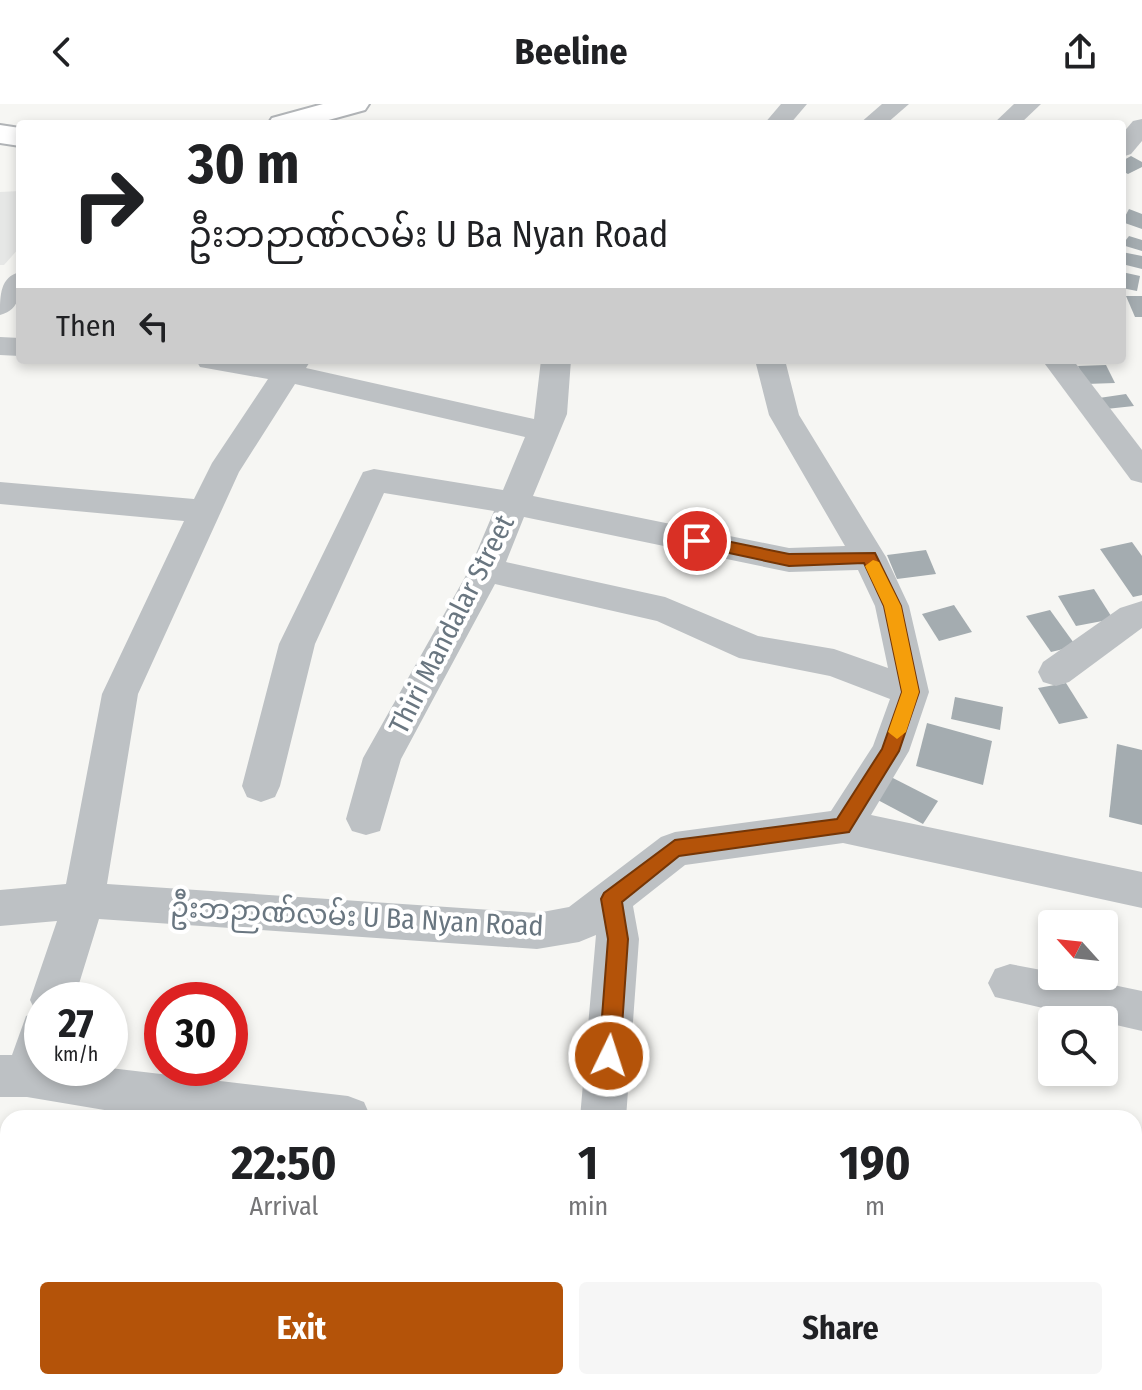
<!DOCTYPE html>
<html lang="en">
<head>
<meta charset="utf-8">
<style>
  body { margin:0; font-family:"Fira Sans Condensed","Noto Sans Myanmar",sans-serif; background:#f6f6f6; color:#202124; height:100vh; display:flex; flex-direction:column; font-size:30px; white-space:nowrap }
  * { box-sizing:border-box; margin:0 }
  p { font-size:26px; color:#757577 }
  .icon { flex:none; width:44px; height:44px; fill:none; stroke:currentColor; stroke-width:2; stroke-linecap:round; stroke-linejoin:round }
  .map { position:relative; flex:1; overflow:hidden }
  .details { position:absolute; left:0px; top:1006px; width:1142px; height:280px; display:flex; flex-direction:column; background:#fff; border-radius:24px 24px 0 0; box-shadow:0 4px 12px #0003 }
  .details>* { flex:none }
  .top-card { position:absolute; left:16px; top:16px; width:1110px; height:244px; border-radius:8px; box-shadow:0 4px 12px #0003; background:#fff; color:#202124; overflow:hidden }
  .needle { width:52px; rotate:297deg }
  .tools { position:absolute; left:1038px; top:806px; display:grid; gap:16px }
  .tools a { display:grid; place-items:center; width:80px; height:80px; border-radius:8px; background:#fff; box-shadow:0 4px 12px #0003; font-size:40px }
  .speed { position:absolute; left:24px; top:878px; display:flex; gap:16px; font-size:40px; font-weight:700; text-align:center }
  .speed>* { display:grid; place-content:center; width:104px; height:104px; border-radius:50%; background:#fff; box-shadow:0 4px 12px #0003; line-height:1 }
  .speed small { font-size:20px; font-weight:400 }
  .speed .limit { border:12px solid #d22; background:#fff; color:#111 }
  .pin { position:absolute; display:grid; place-items:center; width:68px; height:68px; color:#fff; margin:-34px; border:4px solid #fff; border-radius:50%; box-shadow:0 2px 8px #0007 }
  .me { position:absolute; width:88px; margin:-44px; rotate:4deg; stroke-linejoin:round; filter:drop-shadow(0 0 6px #0008) }
  .turn { display:flex; align-items:center; gap:28px; height:168px; padding:0 40px; font-size:36px }
  .turn .icon { width:104px; height:104px; stroke-width:2.5 }
  .turn b { display:block; font-size:56px; line-height:68px }
  .then { display:flex; align-items:center; height:76px; padding:0 40px; background:#0003; gap:16px; font-size:30px }
  .eta { display:flex; justify-content:space-evenly; align-items:center; height:136px; text-align:center }
  .eta b { font-size:48px; font-weight:700; line-height:56px }
  .primary-button { display:flex; gap:16px; margin-top:auto; padding:16px 40px }
  .primary-button a { flex:1; height:92px; border-radius:8px; background:#b45309; color:#fff; font-size:32px; font-weight:700; line-height:92px; text-align:center }
  .primary-button a+a { background:#f6f6f6; color:#202124 }
  header { display:flex; justify-content:space-between; align-items:center; height:104px; padding:0 40px; background:#fff; font-size:36px; font-weight:700 }
  .map>svg:first-child { display:block }
  .built { fill:#e6e7e6 }
  .building { fill:#a4acb0 }
  .lines { fill:none; stroke-linecap:round; stroke-linejoin:round }
  .trunk-casing { stroke:#b1b4b7; stroke-width:4 }
  .minor { fill:#bdc1c4; fill-rule:evenodd }
  .trunk { fill:#fff; fill-rule:evenodd }
  .route { fill:#b45309; stroke:#753606; stroke-width:2 }
  .slow { fill:#f59e0b }
  .labels { text-anchor:middle; stroke-width:8; stroke-linejoin:round; paint-order:stroke }
  .street-label { font-size:28px; fill:#697680; stroke:#fff }
</style>
</head>
<body>
<header><svg class="icon" aria-label="back" viewBox="0 0 24 24"><path d="M15 5l-7 7 7 7"/></svg>Beeline<svg class="icon" aria-label="share" viewBox="0 0 24 24"><path d="M12 15V3M7 8l5-5 5 5M5 13v7h14v-7"/></svg></header>
<div class="map">
<svg width="1142" height="1286" viewBox="0 0 1142 1286">
  <rect width="100%" height="100%" fill="#f6f6f3"/>
  <!-- built -->
  <path class="built" d="M20 87V143L4 161H0V88Z"/>
  <!-- building -->
  <g class="building">
    <path d="M1131 52 1142 58V63L1128 70 1122 67V57Z"/>
    <path d="M1129 105 1142 110V125L1122 118Z"/>
    <path d="M1129 132 1142 136V147L1122 141Z"/>
    <path d="M1122 148 1142 152V165L1122 160Z"/>
    <path d="M1122 168 1140 172 1137 187 1122 184Z"/>
    <path d="M1126 192H1142V213H1135Z"/>
    <path d="M1106 261 1115 279 1086 280 1078 262Z"/>
    <path d="M1126 290 1134 302 1106 305 1099 294Z"/>
    <path d="M1132 438 1142 452V491L1133 493 1100 445Z"/>
    <path d="M926 446 936 470 897 475 887 451Z"/>
    <path d="M1094 485 1113 515 1076 522 1058 492Z"/>
    <path d="M954 501 972 528 939 537 922 510Z"/>
    <path d="M1050 506 1076 542 1051 548 1026 512Z"/>
    <path d="M1066 579 1088 614 1059 620 1038 584Z"/>
    <path d="M955 593 1003 603 1000 626 951 615Z"/>
    <path d="M927 619 992 637 983 681 916 662Z"/>
    <path d="M1117 640 1142 646V721L1109 713Z"/>
    <path d="M889 672 938 697 923 720 874 694Z"/>
  </g>
  <g class="lines">
    <!-- trunk casing -->
    <g class="trunk-casing">
      <g id="trunk">
        <path d="M323 0H369L365 6 314 20H268L272 14Z"/>
        <path d="M0 21 20 24V42L0 39Z"/>
      </g>
    </g>
    <!-- minor -->
    <g class="minor">
      <path d="M781 0H807L790 20H764Z"/>
      <path d="M882 0H909L886 20H859Z"/>
      <path d="M1014 0H1041L1020 20H993Z"/>
      <path d="M1142 15V37L1131 50 1122 53V30L1133 17Z"/>
      <path d="M20 168C20 187 22 205 0 211 0 191 0 173 20 168Z"/>
      <path d="M0 233 20 234V252L0 251Z"/>
      <path d="M196 256H311L306 264 534 315 541 256H571L567 310 533 392 789 444 845 442 769 311 755 256H785L799 311 886 453 909 502 929 588 909 647 871 711 1142 768V804L843 739 685 761 633 802 639 835 626 1014H580L596 831 579 838 537 845 99 815 74 896H42V964H110L348 992 364 998 371 1014H152L27 993H0V951H12L26 912 36 908 30 896 57 817 0 822V786L66 780 102 590 184 417 0 400V378L194 395 212 359 268 275 200 263ZM295 280 525 333 503 386 374 365 363 368 279 540 242 682 247 693 261 698 275 693 280 682 315 540 384 389 494 407 469 466 363 654 346 715 352 727 366 731 380 727 401 655 495 480 657 517 739 554 830 572 890 595 873 642 831 707 675 728 661 733 569 803 537 809 107 780 138 590 239 368ZM524 413 789 468 858 466 875 502 888 564 834 545 758 532 665 493 506 458Z"/>
      <path d="M1042 256H1073L1142 346V379L1131 376Z"/>
      <path d="M1142 497V524L1069 578 1056 582 1043 578 1038 568 1043 558 1120 504Z"/>
      <path d="M1010 860 1052 868V872H1070L1142 887V927L995 893 988 879 995 865Z"/>
    </g>
    <!-- trunk -->
    <use href="#trunk" class="trunk"/>
  </g>
  <!-- route -->
  <path class="route" d="M697 431 789 450 875 449 901 502 919 588 899 647 849 728 679 752 622 798 628 835 620 952 617 959 609 962 602 959 599 952 608 835 601 795 604 789 675 736 837 715 882 645 902 588 884 502 864 459 789 462 692 441 689 437Z"/>
  <!-- slow -->
  <path class="slow" d="M873 456 879 458 901 502 919 588 906 628 897 635 888 628 902 588 884 502 865 462Z"/>
  <g class="labels">
    <!-- street labels -->
    <g class="street-label">
      <text transform="translate(451 520) rotate(-63)" y="10">Thiri Mandalar Street</text>
      <text transform="translate(357 812) rotate(3)" y="10">ဦးဘဉာဏ်လမ်း U Ba Nyan Road</text>
    </g>
  </g>
</svg>
<div class="tools">
<a><svg class="needle" viewBox="-14 -14 28 28"><path d="M0-13l5 13h-10z" fill="#e53935"/><path d="M0 13l5-13h-10z" fill="#757577"/></svg></a>
<a><svg class="icon" aria-label="search" viewBox="0 0 24 24"><circle cx="10" cy="10" r="6"/><path d="M15 15l6 6"/></svg></a>
</div>
<div class="speed"><div>27<small>km/h</small></div><div class="limit">30</div></div>
<div class="pin" style="left:697px;top:437px;background:#d93025"><svg class="icon" aria-label="arrive" viewBox="0 0 24 24"><path d="M6 21V4h12l-3 4 3 4H6"/></svg></div>
<svg class="me" style="left:609px;top:952px" viewBox="-20 -20 40 40"><circle r="17" fill="#b45309" stroke="#fff" stroke-width="3"/><path d="M0-11L8 9 0 5-8 9z" fill="#fff"/></svg>
<div class="top-card">
<div class="turn"><svg class="icon" aria-label="right" viewBox="0 0 24 24"><path d="M7 20v-9h11M14 6l5 5-5 5"/></svg><div><b>30 m</b>ဦးဘဉာဏ်လမ်း U Ba Nyan Road</div></div>
<div class="then">Then<svg class="icon" aria-label="left" viewBox="0 0 24 24"><path d="M17 20v-9H6M10 6l-5 5 5 5"/></svg></div>
</div>
<section class="details">
<div class="eta">
<div><b>22:50</b><p>Arrival</p></div>
<div><b>1</b><p>min</p></div>
<div><b>190</b><p>m</p></div>
</div>
<div class="primary-button"><a>Exit</a><a>Share</a></div>
</section>
</div>
</body>
</html>
